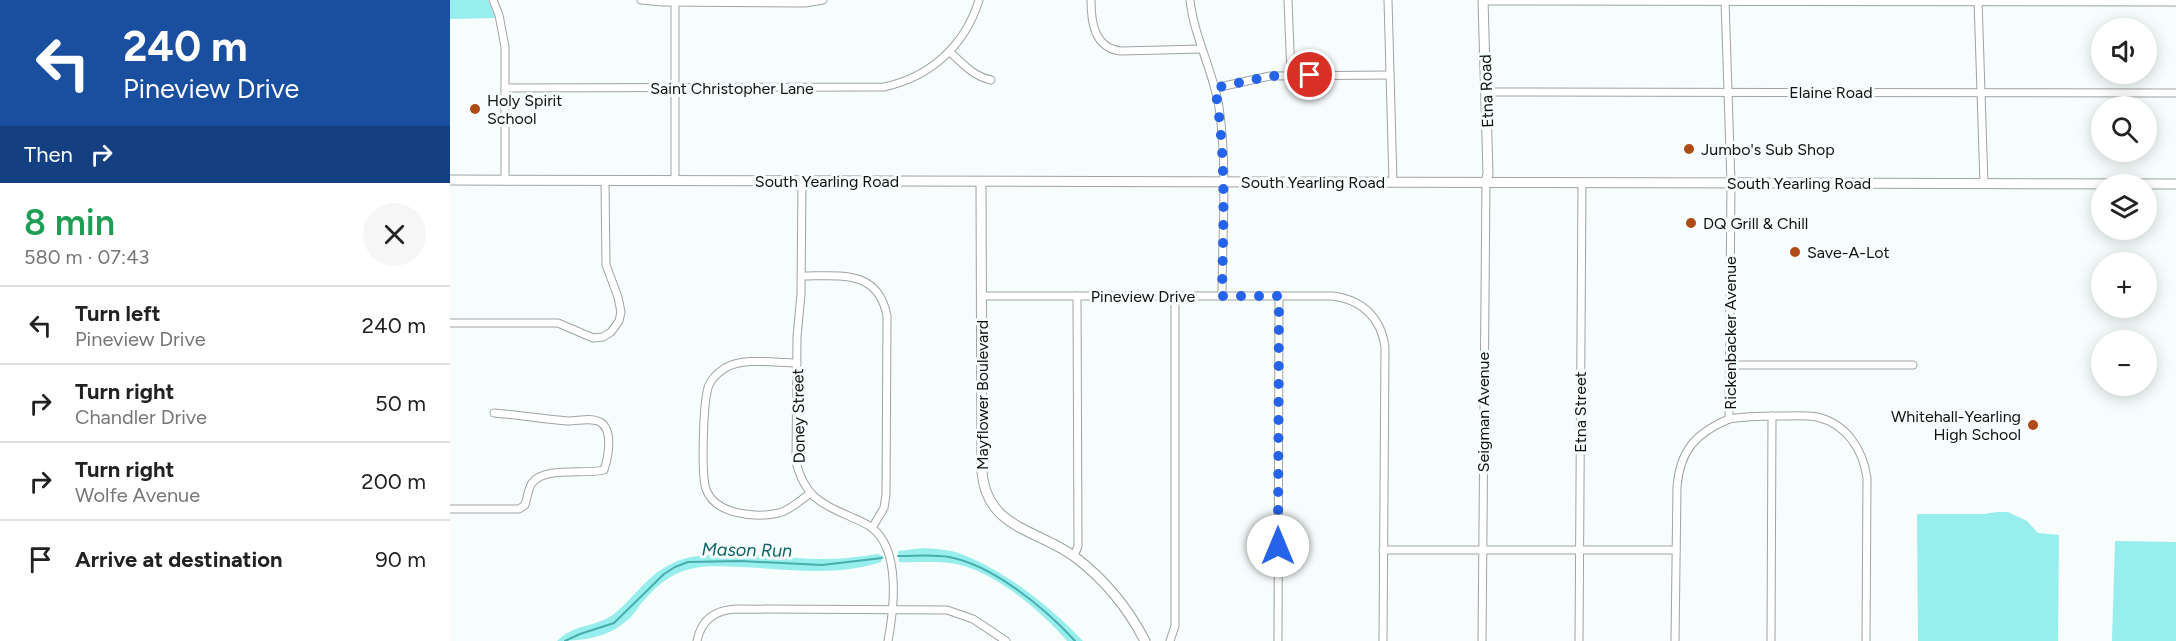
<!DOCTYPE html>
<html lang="en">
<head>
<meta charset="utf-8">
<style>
  body { margin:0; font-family:Figtree,sans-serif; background:#f6f6f6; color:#222; height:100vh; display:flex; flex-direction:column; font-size:22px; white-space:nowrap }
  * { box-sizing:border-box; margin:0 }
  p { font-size:20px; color:#767676 }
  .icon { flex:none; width:33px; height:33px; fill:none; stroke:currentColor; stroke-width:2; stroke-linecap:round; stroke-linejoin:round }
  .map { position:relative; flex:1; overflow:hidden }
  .sheet { display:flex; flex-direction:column; background:#fff; width:450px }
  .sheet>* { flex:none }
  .hud { background:#1a4fa0; color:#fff; overflow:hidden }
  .tools { position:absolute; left:1641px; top:18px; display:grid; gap:12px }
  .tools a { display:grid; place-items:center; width:66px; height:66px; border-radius:50%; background:#fff; box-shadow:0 3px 15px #0003; font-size:30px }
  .pin { position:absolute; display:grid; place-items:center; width:51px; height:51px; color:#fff; margin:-26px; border:3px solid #fff; border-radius:50%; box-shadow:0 2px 6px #0007 }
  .me { position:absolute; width:66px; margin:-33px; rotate:0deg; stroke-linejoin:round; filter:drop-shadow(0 0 4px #0008) }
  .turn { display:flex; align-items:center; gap:21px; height:126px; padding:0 24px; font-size:27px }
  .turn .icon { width:78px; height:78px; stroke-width:2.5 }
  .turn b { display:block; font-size:42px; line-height:51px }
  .then { display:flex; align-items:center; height:57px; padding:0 24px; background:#0003; gap:12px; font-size:22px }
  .round { display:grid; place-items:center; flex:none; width:63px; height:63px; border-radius:32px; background:#f6f6f6 }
  .headline { display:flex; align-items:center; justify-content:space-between; height:102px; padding:0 24px }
  h1 { font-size:36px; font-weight:600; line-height:45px; color:#1e9e55 }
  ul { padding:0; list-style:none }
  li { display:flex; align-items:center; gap:18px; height:78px; padding:0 24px; border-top:2px solid #e0e0e0 }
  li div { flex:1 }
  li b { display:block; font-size:22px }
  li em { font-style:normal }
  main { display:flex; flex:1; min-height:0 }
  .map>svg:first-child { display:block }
  .green { fill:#97eeed }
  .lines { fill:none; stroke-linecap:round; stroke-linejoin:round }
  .stream { stroke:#48adad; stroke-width:2 }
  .street-casing { stroke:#9fa3a3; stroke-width:9 }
  .secondary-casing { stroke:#9fa3a3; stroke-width:11 }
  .street { stroke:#fff; stroke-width:7 }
  .secondary { stroke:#fff; stroke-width:9 }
  .route { stroke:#2563eb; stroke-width:10; stroke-dasharray:0 18 }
  .poi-dot { fill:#af4b16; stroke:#f7fcfc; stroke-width:2 }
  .labels { text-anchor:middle; stroke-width:6; stroke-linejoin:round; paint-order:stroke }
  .street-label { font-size:16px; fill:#101111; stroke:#f7fcfc }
  .poi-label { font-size:16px; fill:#101111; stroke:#f7fcfc; text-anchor:start }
  .water-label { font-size:18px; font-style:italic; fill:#0e6363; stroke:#f7fcfc }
</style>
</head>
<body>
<main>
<section class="sheet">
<div class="hud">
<div class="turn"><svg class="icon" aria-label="left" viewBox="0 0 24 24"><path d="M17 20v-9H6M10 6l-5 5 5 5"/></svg><div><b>240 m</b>Pineview Drive</div></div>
<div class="then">Then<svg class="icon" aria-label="right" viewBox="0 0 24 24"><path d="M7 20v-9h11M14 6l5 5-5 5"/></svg></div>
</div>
<div class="headline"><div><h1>8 min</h1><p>580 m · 07:43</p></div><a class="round"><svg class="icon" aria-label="close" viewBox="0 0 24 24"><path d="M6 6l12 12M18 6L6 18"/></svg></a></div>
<ul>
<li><svg class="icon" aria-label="left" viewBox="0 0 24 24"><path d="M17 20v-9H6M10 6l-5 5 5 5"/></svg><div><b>Turn left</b><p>Pineview Drive</p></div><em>240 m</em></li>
<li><svg class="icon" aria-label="right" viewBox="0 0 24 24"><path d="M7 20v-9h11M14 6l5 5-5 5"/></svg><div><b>Turn right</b><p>Chandler Drive</p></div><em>50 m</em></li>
<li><svg class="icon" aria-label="right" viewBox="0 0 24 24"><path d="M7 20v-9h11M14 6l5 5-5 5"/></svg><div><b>Turn right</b><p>Wolfe Avenue</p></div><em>200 m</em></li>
<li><svg class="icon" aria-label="arrive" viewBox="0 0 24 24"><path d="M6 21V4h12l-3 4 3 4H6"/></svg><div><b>Arrive at destination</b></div><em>90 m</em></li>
</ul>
</section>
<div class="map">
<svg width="1726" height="641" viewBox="0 0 1726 641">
  <rect width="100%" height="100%" fill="#f7fcfc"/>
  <!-- green -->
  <g class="green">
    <path d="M0 0H38L45 18 0 19Z"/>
    <path d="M1547 512H1558L1577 521 1588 533 1609 535 1608 641H1468L1467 514H1534Z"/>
    <path d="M1665 541 1726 542V641H1662Z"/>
    <path d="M474 548C489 549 503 550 516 556 558 573 602 608 633 641H617C592 612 551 577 514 566 494 560 470 563 449 562L448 551Z"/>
    <path d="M428 554 433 556 431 562C387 577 336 569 291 567 276 567 260 565 245 568 221 572 205 587 190 605 186 611 181 618 175 622 157 638 130 641 107 641 125 623 145 628 164 614 184 598 198 574 223 563 260 545 335 560 378 559 395 559 412 556 428 554Z"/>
  </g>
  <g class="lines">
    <!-- stream -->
    <g class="stream">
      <path d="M448 556C465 556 483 554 499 557 543 565 596 609 625 641"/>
      <path d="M115 641 130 634 164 623 214 574 225 567 238 562 290 561 372 565 432 558"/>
    </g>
    <!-- street casing -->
    <g class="street-casing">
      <g id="street">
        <path d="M43 0 49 15 55 47V181"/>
        <path d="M191 0 213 2 355 3 373 0"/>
        <path d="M641 0C641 22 644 48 671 51L752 49"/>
        <path d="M740 0C744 37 763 70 769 107 778 169 772 234 772 296"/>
        <path d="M838 0 841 75"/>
        <path d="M938 0 943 182"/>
        <path d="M1528 0 1534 184"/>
        <path d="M1033 1 1726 2"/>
        <path d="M500 52C513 64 523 76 541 80"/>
        <path d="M55 88 434 87C480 77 515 46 529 0"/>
        <path d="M765 88 820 76 940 75"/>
        <path d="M1036 92 1726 93"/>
        <path d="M225 181V1"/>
        <path d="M352 181 351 294 347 337 346 462C355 497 370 503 401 517 408 520 416 523 422 528 451 550 444 609 438 641"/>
        <path d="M352 276C390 276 428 269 437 316L436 495 434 508 422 528"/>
        <path d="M532 296H882C911 299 931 317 935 347L933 641"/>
        <path d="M0 323H108L143 338 153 337 161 332 169 321 171 312 168 297 156 265 155 181"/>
        <path d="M347 363C325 363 294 357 275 368 269 372 262 378 259 385 253 399 251 474 256 489 265 515 306 518 329 513 340 510 350 501 359 494"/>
        <path d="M1280 365H1463"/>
        <path d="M1279 419C1296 416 1313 416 1330 416 1342 416 1356 415 1367 417 1397 424 1413 450 1417 478L1416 641"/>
        <path d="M0 509H69L75 505C77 499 78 489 82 483 95 466 134 475 154 470 158 458 164 430 150 422 141 417 129 421 118 421 93 419 69 415 44 413"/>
        <path d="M933 550H1226"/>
        <path d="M624 556 628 546 627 296"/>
        <path d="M247 641C251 620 265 610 286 609L497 610 523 619 556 641"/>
        <path d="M720 641 725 626V296"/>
        <path d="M828 641 829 296"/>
        <path d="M1032 641 1036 182"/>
        <path d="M1129 641 1132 183"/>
        <path d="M1225 641 1227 487C1230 450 1246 433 1279 419L1281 183 1275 0"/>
        <path d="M1321 641 1322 416"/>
      </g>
    </g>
    <!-- secondary casing -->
    <g class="secondary-casing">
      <g id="secondary">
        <path d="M1033 0 1038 174 1036 182"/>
        <path d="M0 180 1726 184"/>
        <path d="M531 182 532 472C537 529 587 529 625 557 654 579 678 608 695 641"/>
      </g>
    </g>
    <!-- street -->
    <use href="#street" class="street"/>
    <!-- secondary -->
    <use href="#secondary" class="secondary"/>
  </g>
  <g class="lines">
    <!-- route -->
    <path class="route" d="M828 546 829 296H772C773 227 777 156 765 88L820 76 860 75"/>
  </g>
  <!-- markers -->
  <g class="poi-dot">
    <circle cx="25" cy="109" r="6"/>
    <circle cx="1239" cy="149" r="6"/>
    <circle cx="1241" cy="223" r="6"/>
    <circle cx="1345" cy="252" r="6"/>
    <circle cx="1583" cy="425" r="6"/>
  </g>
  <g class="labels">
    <!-- street labels -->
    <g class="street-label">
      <text x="282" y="94">Saint Christopher Lane</text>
      <text transform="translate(1036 91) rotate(-92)" y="6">Etna Road</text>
      <text x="1381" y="98">Elaine Road</text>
      <text x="377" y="187">South Yearling Road</text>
      <text x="863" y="188">South Yearling Road</text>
      <text x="1349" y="189">South Yearling Road</text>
      <text x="693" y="302">Pineview Drive</text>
      <text transform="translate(1280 333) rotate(-90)" y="6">Rickenbacker Avenue</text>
      <text transform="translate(532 395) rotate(-90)" y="6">Mayflower Boulevard</text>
      <text transform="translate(1033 412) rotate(-90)" y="6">Seigman Avenue</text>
      <text transform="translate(1130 412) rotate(-90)" y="6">Etna Street</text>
      <text transform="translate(348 416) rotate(-91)" y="6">Doney Street</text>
    </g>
    <!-- poi labels -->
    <g class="poi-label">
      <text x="37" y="106">Holy Spirit<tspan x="37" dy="18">School</tspan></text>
      <text x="1251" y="155">Jumbo's Sub Shop</text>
      <text x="1253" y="229">DQ Grill &amp; Chill</text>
      <text x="1357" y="258">Save-A-Lot</text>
      <text x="1571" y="422" text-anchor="end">Whitehall-Yearling<tspan x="1571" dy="18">High School</tspan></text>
    </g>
    <!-- water labels -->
    <g class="water-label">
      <text transform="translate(297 550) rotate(1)" y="6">Mason Run</text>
    </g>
  </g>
</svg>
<div class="tools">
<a><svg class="icon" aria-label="sound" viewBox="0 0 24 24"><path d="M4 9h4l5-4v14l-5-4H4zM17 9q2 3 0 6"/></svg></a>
<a><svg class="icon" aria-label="search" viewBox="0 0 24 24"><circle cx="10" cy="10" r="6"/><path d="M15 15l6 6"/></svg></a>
<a><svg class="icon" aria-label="layers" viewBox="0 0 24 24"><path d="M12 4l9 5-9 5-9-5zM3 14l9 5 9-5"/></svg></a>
<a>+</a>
<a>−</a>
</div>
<div class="pin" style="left:860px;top:75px;background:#d93025"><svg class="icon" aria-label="arrive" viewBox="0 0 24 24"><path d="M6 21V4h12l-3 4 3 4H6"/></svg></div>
<svg class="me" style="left:828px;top:546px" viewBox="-20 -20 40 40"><circle r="19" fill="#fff"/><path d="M0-13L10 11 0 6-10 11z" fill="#2563eb"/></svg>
</div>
</main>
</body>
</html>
